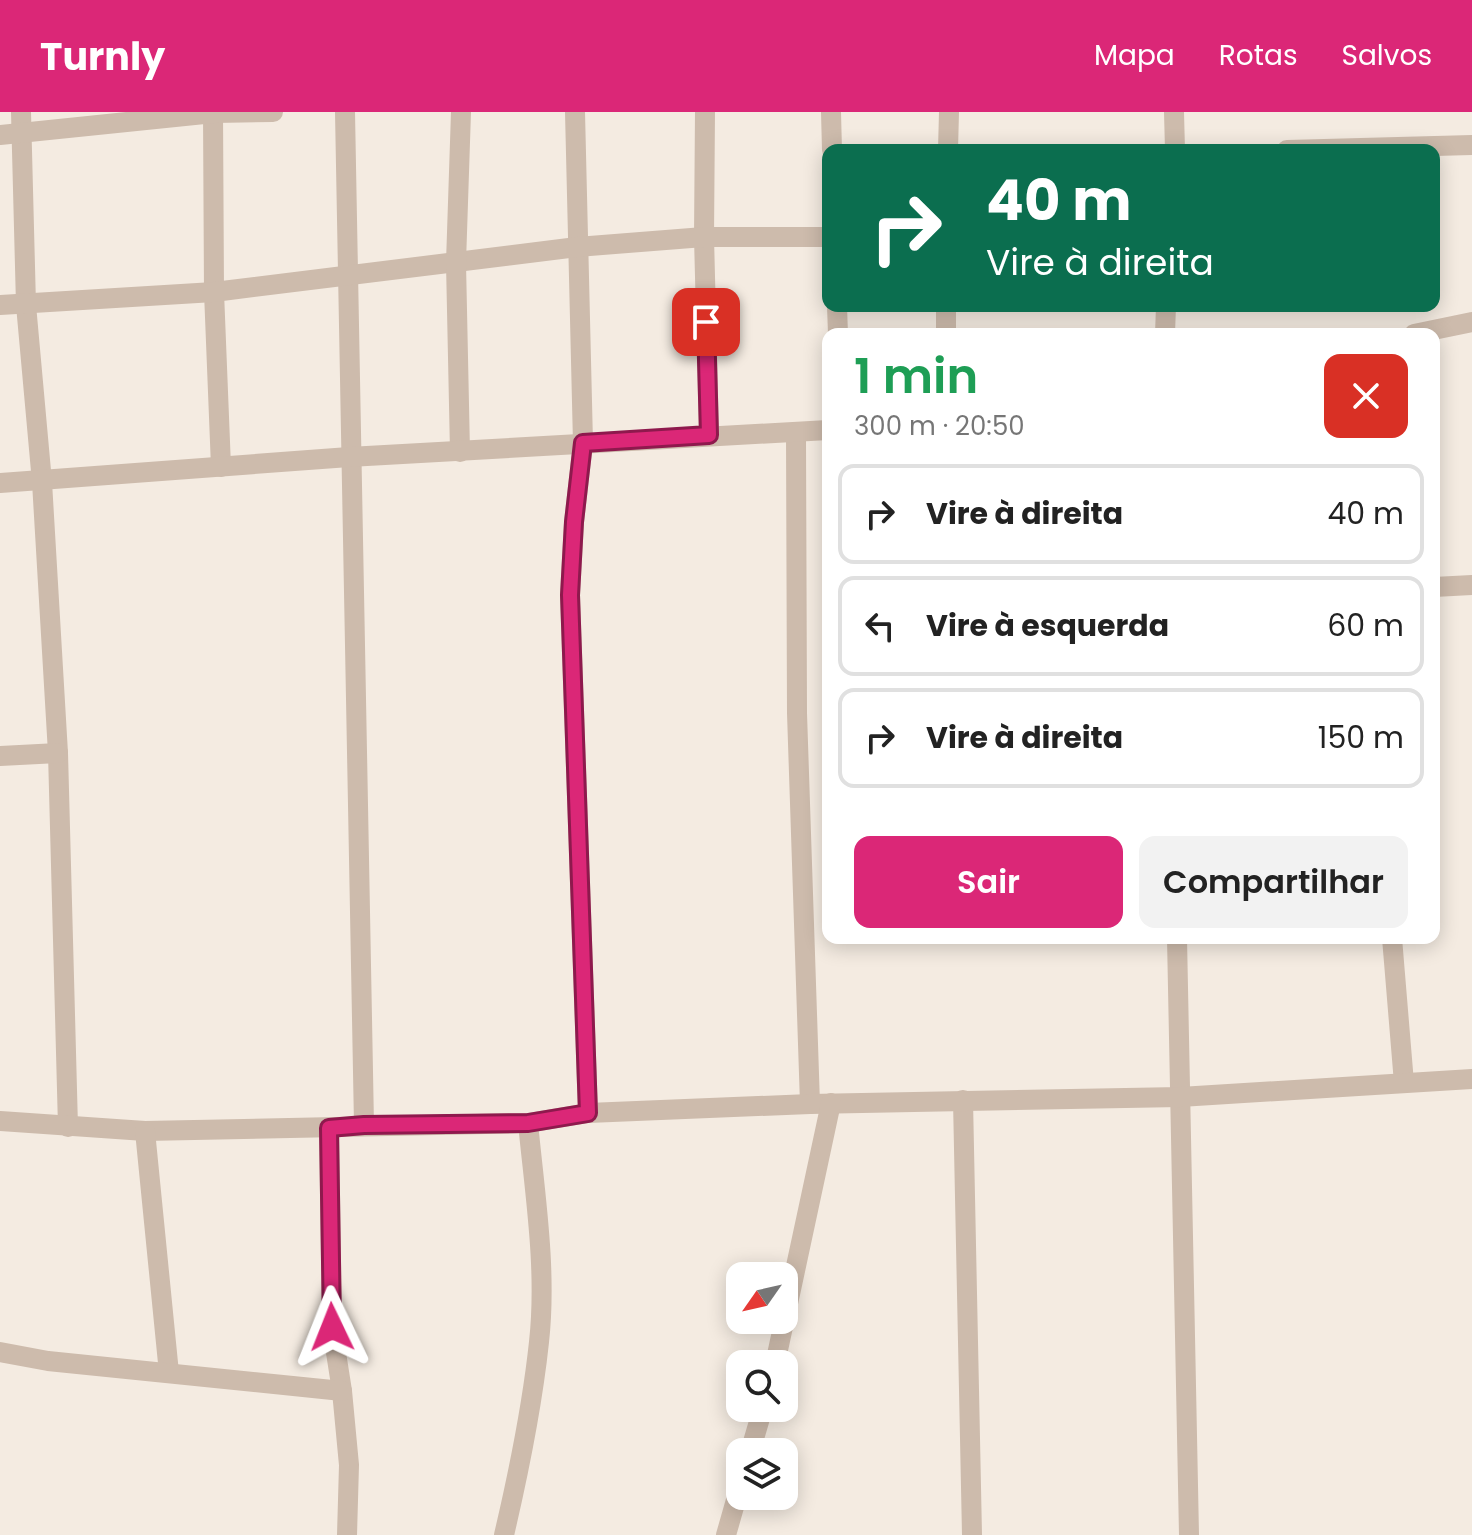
<!DOCTYPE html>
<html lang="pt">
<head>
<meta charset="utf-8">
<style>
  body { margin:0; font-family:Poppins,sans-serif; background:#f2f2f2; color:#222; height:100vh; display:flex; flex-direction:column; font-size:30px; white-space:nowrap }
  * { box-sizing:border-box; margin:0 }
  p { font-size:26px; color:#767676 }
  .icon { flex:none; width:44px; height:44px; fill:none; stroke:currentColor; stroke-width:2; stroke-linecap:round; stroke-linejoin:round }
  .map { position:relative; flex:1; overflow:hidden }
  .panel { position:absolute; left:822px; top:216px; width:618px; height:616px; display:flex; flex-direction:column; background:#fff; border-radius:16px; box-shadow:0 4px 20px #0003 }
  .panel>* { flex:none }
  .banner { position:absolute; left:822px; top:32px; width:618px; height:168px; border-radius:16px; box-shadow:0 4px 20px #0003; background:#0b6e4f; color:#fff; overflow:hidden }
  .needle { width:52px; rotate:236deg }
  .tools { position:absolute; left:726px; top:1150px; display:grid; gap:16px }
  .tools a { display:grid; place-items:center; width:72px; height:72px; border-radius:16px; background:#fff; box-shadow:0 4px 20px #0003; font-size:40px }
  .pin { position:absolute; display:grid; place-items:center; width:68px; height:68px; color:#fff; margin:-34px; border-radius:16px; box-shadow:0 4px 12px #0006 }
  .me { position:absolute; width:88px; margin:-44px; rotate:358deg; stroke-linejoin:round; filter:drop-shadow(0 0 6px #0008) }
  .turn { display:flex; align-items:center; gap:28px; height:168px; padding:0 32px; font-size:36px }
  .turn .icon { width:104px; height:104px; stroke-width:2.5 }
  .turn b { display:block; font-size:56px; line-height:68px }
  .round { display:grid; place-items:center; flex:none; width:84px; height:84px; border-radius:16px; background:#f2f2f2 }
  .headline { display:flex; align-items:center; justify-content:space-between; height:136px; padding:0 32px }
  h1 { font-size:48px; font-weight:600; line-height:60px; color:#1e9e55 }
  .primary-button { display:flex; gap:16px; margin-top:auto; padding:16px 32px }
  .primary-button a { flex:1; height:92px; border-radius:16px; background:#db2777; color:#fff; font-size:32px; font-weight:600; line-height:92px; text-align:center }
  .primary-button a+a { background:#f2f2f2; color:#222 }
  ul { padding:0; list-style:none }
  li { display:flex; align-items:center; gap:24px; height:100px; margin:0 16px 12px; padding:0 16px; border:4px solid #e0e0e0; border-radius:16px }
  li div { flex:1 }
  li b { display:block; font-size:30px }
  li em { font-style:normal }
  header { display:flex; align-items:center; gap:48px; box-sizing:border-box; height:112px; padding:0 40px; background:#db2777; color:#fff }
  header strong { font-size:38px }
  nav { display:flex; gap:44px; margin-inline-start:auto; font-size:28px }
  .map>svg:first-child { display:block }
  .lines { fill:none; stroke-linecap:round; stroke-linejoin:round }
  .street { stroke:#cdbbac; stroke-width:20 }
  .route-casing { stroke:#8e194d; stroke-width:20 }
  .route { stroke:#db2777; stroke-width:14 }
</style>
</head>
<body>
<header>
<strong>Turnly</strong>
<nav><a>Mapa</a><a>Rotas</a><a>Salvos</a></nav>
</header>
<div class="map">
<svg width="1472" height="1423" viewBox="0 0 1472 1423">
  <rect width="100%" height="100%" fill="#f4ebe1"/>
  <g class="lines">
    <!-- street -->
    <g class="street">
      <path d="M21 0 26 193 42 370 58 641 68 1015"/>
      <path d="M213 0 214 180 221 355"/>
      <path d="M345 0 364 1013"/>
      <path d="M575 0 583 331 574 410 570 483 588 1001"/>
      <path d="M705 0 704 125 709 323"/>
      <path d="M831 0 832 38"/>
      <path d="M1174 0 1175 38"/>
      <path d="M0 23 214 1 273 0"/>
      <path d="M948 38 949 0"/>
      <path d="M1287 38 1472 33"/>
      <path d="M0 193 214 180 577 135 704 125H828"/>
      <path d="M837 194 838 222"/>
      <path d="M946 222V194"/>
      <path d="M1165 222 1166 194"/>
      <path d="M1414 222 1472 210"/>
      <path d="M796 322 797 601 810 992"/>
      <path d="M460 340 456 151 461 0"/>
      <path d="M0 371 349 345 828 318"/>
      <path d="M1434 475 1472 473"/>
      <path d="M0 644 58 641"/>
      <path d="M1177 826 1189 1423"/>
      <path d="M1392 826 1404 971"/>
      <path d="M963 988 972 1423"/>
      <path d="M0 1009 145 1019 528 1011 588 1001 810 992 1180 985 1472 967"/>
      <path d="M329 1016 332 1215 342 1279 349 1353 347 1423"/>
      <path d="M145 1019 169 1261"/>
      <path d="M0 1240 48 1249 342 1279"/>
      <path d="M775 1252 831 991"/>
      <path d="M750 1340 763 1296"/>
      <path d="M504 1423C519 1359 532 1296 539 1230 547 1158 535 1083 528 1011"/>
      <path d="M726 1423 740 1374"/>
    </g>
  </g>
  <g class="lines">
    <!-- route casing -->
    <g class="route-casing">
      <path id="route" d="M332 1215 329 1016 364 1013 528 1011 588 1001 570 483 574 410 583 331 709 323 706 210"/>
    </g>
    <!-- route -->
    <use href="#route" class="route"/>
  </g>
</svg>
<div class="tools">
<a><svg class="needle" viewBox="-14 -14 28 28"><path d="M0-13l5 13h-10z" fill="#e53935"/><path d="M0 13l5-13h-10z" fill="#767676"/></svg></a>
<a><svg class="icon" aria-label="search" viewBox="0 0 24 24"><circle cx="10" cy="10" r="6"/><path d="M15 15l6 6"/></svg></a>
<a><svg class="icon" aria-label="layers" viewBox="0 0 24 24"><path d="M12 4l9 5-9 5-9-5zM3 14l9 5 9-5"/></svg></a>
</div>
<div class="pin" style="left:706px;top:210px;background:#d93025"><svg class="icon" aria-label="arrive" viewBox="0 0 24 24"><path d="M6 21V4h12l-3 4 3 4H6"/></svg></div>
<svg class="me" style="left:332px;top:1215px" viewBox="-20 -20 40 40"><path d="M0-17L14 15 0 8-14 15z" fill="#db2777" stroke="#fff" stroke-width="4"/></svg>
<div class="banner">
<div class="turn"><svg class="icon" aria-label="right" viewBox="0 0 24 24"><path d="M7 20v-9h11M14 6l5 5-5 5"/></svg><div><b>40 m</b>Vire à direita</div></div>
</div>
<section class="panel">
<div class="headline"><div><h1>1 min</h1><p>300 m · 20:50</p></div><a class="round" style="background:#d93025;color:#fff"><svg class="icon" aria-label="close" viewBox="0 0 24 24"><path d="M6 6l12 12M18 6L6 18"/></svg></a></div>
<ul>
<li><svg class="icon" aria-label="right" viewBox="0 0 24 24"><path d="M7 20v-9h11M14 6l5 5-5 5"/></svg><div><b>Vire à direita</b></div><em>40 m</em></li>
<li><svg class="icon" aria-label="left" viewBox="0 0 24 24"><path d="M17 20v-9H6M10 6l-5 5 5 5"/></svg><div><b>Vire à esquerda</b></div><em>60 m</em></li>
<li><svg class="icon" aria-label="right" viewBox="0 0 24 24"><path d="M7 20v-9h11M14 6l5 5-5 5"/></svg><div><b>Vire à direita</b></div><em>150 m</em></li>
</ul>
<div class="primary-button"><a>Sair</a><a>Compartilhar</a></div>
</section>
</div>
</body>
</html>
